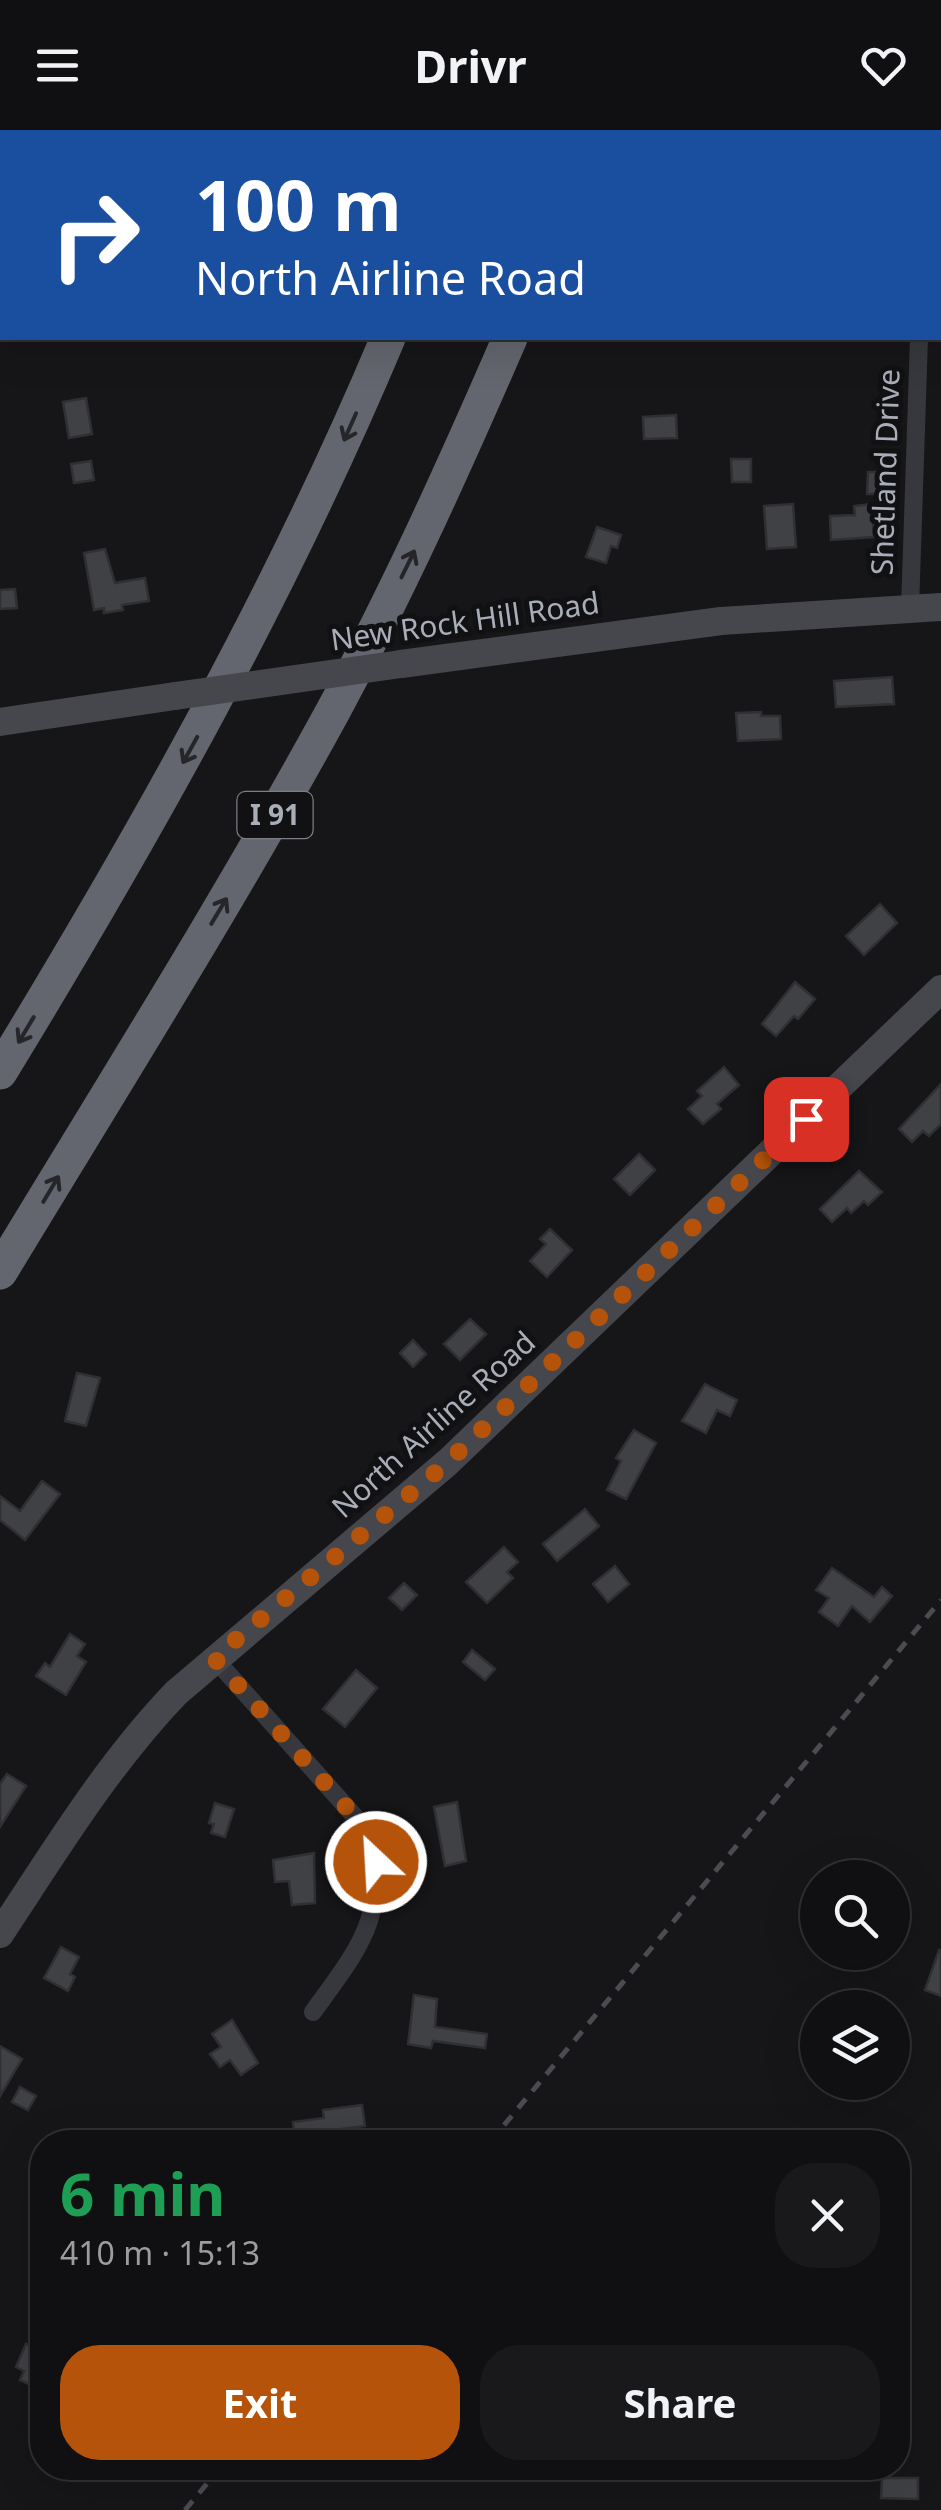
<!DOCTYPE html>
<html lang="en">
<head>
<meta charset="utf-8">
<style>
  body { margin:0; font-family:"Noto Sans",sans-serif; background:#19191b; color:#f1f3f6; height:100vh; display:flex; flex-direction:column; font-size:38px; white-space:nowrap }
  * { box-sizing:border-box; margin:0 }
  p { font-size:32px; color:#9c9d9f }
  .icon { flex:none; width:55px; height:55px; fill:none; stroke:currentColor; stroke-width:2; stroke-linecap:round; stroke-linejoin:round }
  .map { position:relative; flex:1; overflow:hidden }
  .side { position:absolute; left:30px; top:2000px; width:880px; height:350px; display:flex; flex-direction:column; background:#101012; border-radius:40px; box-shadow:0 10px 40px #0002,0 0 0 2px #303032 }
  .side>* { flex:none }
  .guide { position:absolute; left:0px; top:0px; width:942px; height:210px; box-shadow:0 10px 40px #0002,0 0 0 2px #303032; background:#1a4fa0; color:#fff; overflow:hidden }
  .controls { position:absolute; left:800px; top:1730px; display:grid; gap:20px }
  .controls a { display:grid; place-items:center; width:110px; height:110px; border-radius:50%; background:#101012; box-shadow:0 10px 40px #0002,0 0 0 2px #303032; font-size:50px }
  .pin { position:absolute; display:grid; place-items:center; width:85px; height:85px; color:#fff; margin:-42px; border-radius:20px; box-shadow:0 5px 15px #0006 }
  .me { position:absolute; width:110px; margin:-55px; rotate:335deg; stroke-linejoin:round; filter:drop-shadow(0 0 8px #0008) }
  .turn { display:flex; align-items:center; gap:35px; height:210px; padding:0 30px; font-size:45px }
  .turn .icon { width:130px; height:130px; stroke-width:2.5 }
  .turn b { display:block; font-size:70px; line-height:85px }
  .round { display:grid; place-items:center; flex:none; width:105px; height:105px; border-radius:40px; background:#19191b }
  .overview { display:flex; align-items:center; justify-content:space-between; height:170px; padding:0 30px }
  h1 { font-size:60px; font-weight:700; line-height:75px; color:#1e9e55 }
  .action { display:flex; gap:20px; margin-top:auto; padding:20px 30px }
  .action a { flex:1; height:115px; border-radius:40px; background:#b45309; color:#fff; font-size:40px; font-weight:700; line-height:115px; text-align:center }
  .action a+a { background:#19191b; color:#f1f3f6 }
  header { display:flex; justify-content:space-between; align-items:center; height:130px; padding:0 30px; background:#101012; font-size:45px; font-weight:700 }
  .map>svg:first-child { display:block }
  .building { fill:#404145; stroke:#303034; stroke-width:2.5 }
  .lines { fill:none; stroke-linecap:round; stroke-linejoin:round }
  .minor { stroke:#37383d; stroke-width:18 }
  .secondary { stroke:#45474d; stroke-width:28 }
  .motorway { stroke:#63666e; stroke-width:35 }
  .rail { stroke:#4a4c52; stroke-width:5; stroke-dasharray:12 10; stroke-linecap:butt }
  .secondary-bridge { stroke:#45474d; stroke-width:28 }
  .oneway { stroke:#26262a }
  .route { stroke:#b45309; stroke-width:18; stroke-dasharray:0 32.4 }
  .labels { text-anchor:middle; stroke-width:10; stroke-linejoin:round; paint-order:stroke }
  .shield { fill:#111113; stroke:#7b7e86; stroke-width:2.5 }
  .shield-label { font-size:28px; font-weight:bold; fill:#a8adb8 }
  .street-label { font-size:30px; fill:#a8adb8; stroke:#111113 }
</style>
</head>
<body>
<header><svg class="icon" aria-label="menu" viewBox="0 0 24 24"><path d="M4 6h16M4 12h16M4 18h16"/></svg>Drivr<svg class="icon" aria-label="heart" viewBox="0 0 24 24"><path d="M12 20l-8-8c-3-5 5-10 8-4 3-6 11-1 8 4z"/></svg></header>
<div class="map">
<svg width="941" height="2380" viewBox="0 0 941 2380">
  <rect width="100%" height="100%" fill="#161618"/>
  <!-- building -->
  <g class="building">
    <path d="M86 268 92 304 69 308 63 272Z"/>
    <path d="M676 285 677 308 644 309 643 287Z"/>
    <path d="M731 329H751V352H732Z"/>
    <path d="M91 331 94 350 74 353 71 334Z"/>
    <path d="M868 342H889V364H867Z"/>
    <path d="M793 374 796 417 767 419 764 376Z"/>
    <path d="M872 374 874 407 831 410 830 386 855 385 854 376Z"/>
    <path d="M597 397 621 405 617 418 611 416 606 433 586 427Z"/>
    <path d="M105 419 115 453 145 448 149 471 122 475 123 480 104 483V478L94 480 84 423Z"/>
    <path d="M15 459 17 478 0 479V460Z"/>
    <path d="M892 547 894 574 836 577 834 551Z"/>
    <path d="M761 582V586H780L781 609 738 611 736 583Z"/>
    <path d="M880 774 897 793 864 825 846 806Z"/>
    <path d="M795 852 815 869 798 889 794 886 776 906 762 894Z"/>
    <path d="M724 937 739 955 717 974 721 979 703 994 688 979 702 966 697 961Z"/>
    <path d="M941 954V994L929 1006 923 1001 912 1012 899 999Z"/>
    <path d="M639 1024 655 1040 630 1065 614 1049Z"/>
    <path d="M859 1041 882 1062 868 1075 864 1071 851 1083 847 1078 832 1092 820 1079Z"/>
    <path d="M550 1099 572 1120 547 1147 530 1131 546 1114 540 1109Z"/>
    <path d="M470 1189 486 1204 460 1230 444 1214Z"/>
    <path d="M413 1210 426 1224 413 1237 400 1223Z"/>
    <path d="M77 1243 100 1248 86 1296 65 1291Z"/>
    <path d="M705 1254 737 1270 730 1286 717 1280 706 1303 682 1291Z"/>
    <path d="M634 1300 656 1313 626 1369 607 1360 621 1331 616 1328Z"/>
    <path d="M42 1351 60 1364 25 1410 0 1390V1366L20 1381Z"/>
    <path d="M585 1379 599 1396 557 1431 543 1414Z"/>
    <path d="M504 1417 518 1432 507 1442 513 1448 487 1473 466 1452Z"/>
    <path d="M615 1436 629 1454 608 1472 593 1454Z"/>
    <path d="M832 1438 874 1467 882 1457 892 1466 870 1492 852 1476 838 1496 819 1482 829 1468 816 1460Z"/>
    <path d="M404 1453 417 1465 402 1480 389 1468Z"/>
    <path d="M70 1504 85 1514 77 1526 86 1532 66 1565 36 1546 45 1533 50 1537Z"/>
    <path d="M472 1520 495 1539 485 1550 463 1532Z"/>
    <path d="M356 1540 377 1558 345 1597 323 1579Z"/>
    <path d="M7 1644 26 1656 0 1697V1654Z"/>
    <path d="M457 1672 466 1731 445 1736 434 1677Z"/>
    <path d="M215 1673 234 1679 225 1707 211 1703 214 1694 209 1693Z"/>
    <path d="M314 1723 315 1773 292 1775 289 1751 275 1752 273 1730Z"/>
    <path d="M61 1817 79 1827 70 1844 75 1847 68 1861 44 1848Z"/>
    <path d="M939 1820H941V1866L925 1860Z"/>
    <path d="M414 1865 437 1869 435 1897 487 1904 485 1918 433 1911 431 1918 408 1914Z"/>
    <path d="M232 1890 258 1933 241 1945 230 1930 220 1937 210 1924 221 1917 212 1904Z"/>
    <path d="M0 1916 22 1929 0 1966Z"/>
    <path d="M20 1957 36 1966 28 1980 12 1972Z"/>
    <path d="M362 1975 365 1996 340 1999V2004L295 2010 293 1992 324 1988 323 1980Z"/>
    <path d="M26 2214 42 2221V2260L20 2250 24 2241 16 2237Z"/>
    <path d="M882 2348H918V2369L881 2368Z"/>
  </g>
  <g class="lines">
    <!-- minor -->
    <g class="minor">
      <path d="M940 69 941 63"/>
      <path d="M910 479 919 208"/>
      <path d="M214 1528 365 1698C392 1782 360 1817 313 1882"/>
    </g>
    <!-- secondary -->
    <g class="secondary">
      <path d="M401 534 721 491 941 477"/>
      <path d="M0 592 175 566"/>
      <path d="M0 1804C55 1721 107 1635 176 1563L448 1332 941 859"/>
    </g>
    <!-- motorway -->
    <g class="motorway">
      <path d="M440 2 441 0"/>
      <path d="M469 2 470 0"/>
      <path d="M592 2 593 0"/>
      <path d="M0 942C145 704 280 465 388 208"/>
      <path d="M0 1142C112 957 228 773 332 583 398 461 455 335 510 208"/>
    </g>
    <!-- rail -->
    <g class="rail">
      <path d="M490 2012 941 1470"/>
      <path d="M185 2380 220 2338"/>
    </g>
    <!-- secondary-bridge -->
    <path class="secondary-bridge" d="M175 566 401 534"/>
  </g>
  <!-- one-way arrows -->
  <defs><path id="oneway-shaft" d="M-6 0H5M1.5-3L5.5 0L1.5 3" fill="none" stroke-width="1.6" stroke-linecap="round" stroke-linejoin="round" transform="scale(2.5)"/></defs>
  <g class="oneway">
    <use href="#oneway-shaft" transform="translate(350 297) rotate(114)"/>
    <use href="#oneway-shaft" transform="translate(408 434) rotate(-64)"/>
    <use href="#oneway-shaft" transform="translate(190 620) rotate(119)"/>
    <use href="#oneway-shaft" transform="translate(219 781) rotate(-59)"/>
    <use href="#oneway-shaft" transform="translate(26 900) rotate(121)"/>
    <use href="#oneway-shaft" transform="translate(51 1059) rotate(-59)"/>
  </g>
  <g class="lines">
    <!-- route -->
    <path class="route" d="M376 1732 365 1698 214 1528 448 1332 806 989"/>
  </g>
  <g class="labels">
    <!-- shield labels -->
    <rect class="shield" x="237.5" y="662" width="75" height="46" rx="8"/>
    <g class="shield-label">
      <text x="275" y="695">I 91</text>
    </g>
    <!-- street labels -->
    <g class="street-label">
      <text transform="translate(886 342) rotate(-88)" y="10">Shetland Drive</text>
      <text transform="translate(465 492) rotate(-8)" y="10">New Rock Hill Road</text>
      <text transform="translate(434 1295) rotate(-42)" y="10">North Airline Road</text>
    </g>
  </g>
</svg>
<div class="controls">
<a><svg class="icon" aria-label="search" viewBox="0 0 24 24"><circle cx="10" cy="10" r="6"/><path d="M15 15l6 6"/></svg></a>
<a><svg class="icon" aria-label="layers" viewBox="0 0 24 24"><path d="M12 4l9 5-9 5-9-5zM3 14l9 5 9-5"/></svg></a>
</div>
<div class="pin" style="left:806px;top:989px;background:#d93025"><svg class="icon" aria-label="arrive" viewBox="0 0 24 24"><path d="M6 21V4h12l-3 4 3 4H6"/></svg></div>
<svg class="me" style="left:376px;top:1732px" viewBox="-20 -20 40 40"><circle r="17" fill="#b45309" stroke="#fff" stroke-width="3"/><path d="M0-11L8 9 0 5-8 9z" fill="#fff"/></svg>
<div class="guide">
<div class="turn"><svg class="icon" aria-label="right" viewBox="0 0 24 24"><path d="M7 20v-9h11M14 6l5 5-5 5"/></svg><div><b>100 m</b>North Airline Road</div></div>
</div>
<section class="side">
<div class="overview"><div><h1>6 min</h1><p>410 m · 15:13</p></div><a class="round"><svg class="icon" aria-label="close" viewBox="0 0 24 24"><path d="M6 6l12 12M18 6L6 18"/></svg></a></div>
<div class="action"><a>Exit</a><a>Share</a></div>
</section>
</div>
</body>
</html>
